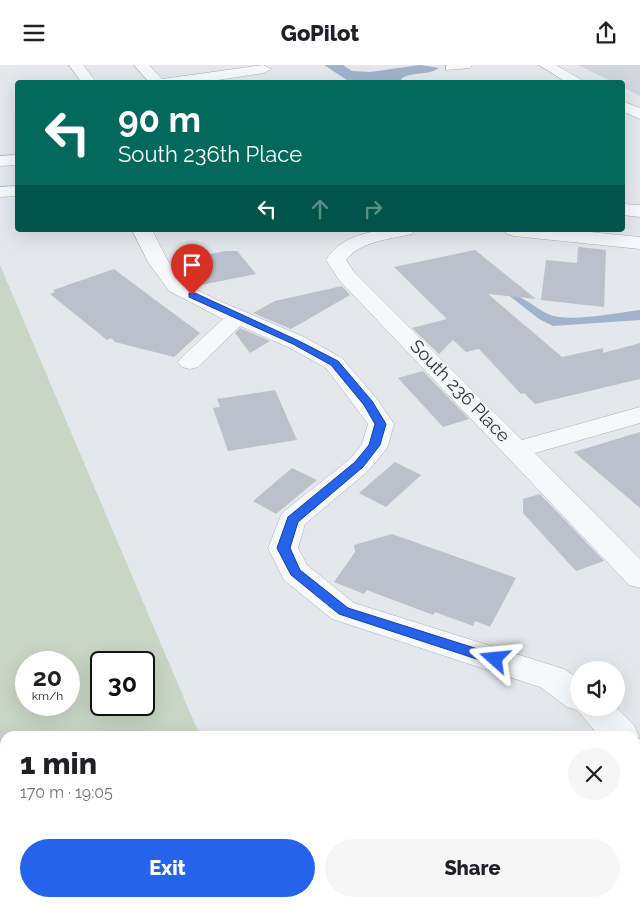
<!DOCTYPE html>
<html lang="en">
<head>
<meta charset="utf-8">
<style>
  body { margin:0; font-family:Raleway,sans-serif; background:#f6f6f6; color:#202124; height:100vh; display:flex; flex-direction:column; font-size:19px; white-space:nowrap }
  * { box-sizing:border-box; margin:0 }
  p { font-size:16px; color:#757577 }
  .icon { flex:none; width:28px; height:28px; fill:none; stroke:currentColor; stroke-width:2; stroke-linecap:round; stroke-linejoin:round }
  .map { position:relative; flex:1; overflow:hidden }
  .sheet { position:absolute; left:0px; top:666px; width:640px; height:176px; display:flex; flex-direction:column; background:#fff; border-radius:15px 15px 0 0; box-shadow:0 5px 20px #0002 }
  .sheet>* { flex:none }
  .hud { position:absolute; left:15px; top:15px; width:610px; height:152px; border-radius:5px; box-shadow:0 5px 20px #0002; background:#00695c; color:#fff; overflow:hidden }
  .tools { position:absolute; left:570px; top:596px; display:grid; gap:10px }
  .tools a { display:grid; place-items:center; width:55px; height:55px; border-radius:50%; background:#fff; box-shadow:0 5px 20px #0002; font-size:25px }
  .speed { position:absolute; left:15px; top:586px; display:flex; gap:10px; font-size:25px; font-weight:700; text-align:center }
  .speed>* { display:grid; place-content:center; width:65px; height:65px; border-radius:50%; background:#fff; box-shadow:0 5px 20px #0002; line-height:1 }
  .speed small { font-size:12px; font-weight:400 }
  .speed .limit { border:2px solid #111; border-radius:8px; background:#fff; color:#111 }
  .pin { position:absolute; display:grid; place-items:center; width:42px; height:42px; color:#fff; margin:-51px -21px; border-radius:50% 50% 50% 0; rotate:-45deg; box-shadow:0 0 5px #0007 }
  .pin .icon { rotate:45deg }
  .me { position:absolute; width:55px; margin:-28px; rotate:288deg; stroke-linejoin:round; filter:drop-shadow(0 0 4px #0008) }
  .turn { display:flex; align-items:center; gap:18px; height:105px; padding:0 20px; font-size:22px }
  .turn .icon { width:65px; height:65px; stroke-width:2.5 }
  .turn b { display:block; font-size:35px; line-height:42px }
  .lanes { display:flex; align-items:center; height:48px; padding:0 20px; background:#0003; justify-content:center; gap:25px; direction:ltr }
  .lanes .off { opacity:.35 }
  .round { display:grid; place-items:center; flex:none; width:52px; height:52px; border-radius:26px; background:#f6f6f6 }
  .overview { display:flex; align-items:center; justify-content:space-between; height:85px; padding:0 20px }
  h1 { font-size:30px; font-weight:800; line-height:38px }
  .button { display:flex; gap:10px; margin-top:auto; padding:10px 20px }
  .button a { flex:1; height:58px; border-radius:30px; background:#2563eb; color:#fff; font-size:20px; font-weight:800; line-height:58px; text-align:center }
  .button a+a { background:#f6f6f6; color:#202124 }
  header { display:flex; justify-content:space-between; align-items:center; height:65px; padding:0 20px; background:#fff; font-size:22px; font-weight:800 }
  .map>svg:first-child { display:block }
  .built { fill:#d2d6de }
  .green { fill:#c9d6c5; fill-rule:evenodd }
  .water { fill:#9fb4cc }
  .building { fill:#bbc0ca }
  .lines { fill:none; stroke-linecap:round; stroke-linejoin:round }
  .minor-casing { stroke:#a9aeb7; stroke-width:1 }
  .minor { fill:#f7f8fa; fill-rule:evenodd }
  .route { fill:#2563eb; stroke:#184099 }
  .labels { text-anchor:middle; stroke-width:4; stroke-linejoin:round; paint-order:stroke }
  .street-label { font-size:18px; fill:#2b3445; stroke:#f4f6f9 }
</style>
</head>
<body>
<header><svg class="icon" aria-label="menu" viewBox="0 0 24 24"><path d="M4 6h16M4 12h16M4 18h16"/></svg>GoPilot<svg class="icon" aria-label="share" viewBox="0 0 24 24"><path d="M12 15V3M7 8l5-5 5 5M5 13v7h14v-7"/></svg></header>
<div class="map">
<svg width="640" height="842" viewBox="0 0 640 842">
  <rect width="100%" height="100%" fill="#e4e7ec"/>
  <!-- built -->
  <path class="built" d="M578 0H640V31L623 22 622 18 613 17Z"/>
  <!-- green -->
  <path class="green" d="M0 200 200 671H5V838H271L273 842H0ZM26 598H69V640H26ZM101 598H144V640H101Z"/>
  <!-- water -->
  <g class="water">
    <path d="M324 0H343L352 6 370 7 420 0 439 3C428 11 412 6 401 14V17H350Z"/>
    <path d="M507 229C527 230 539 250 559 252 581 255 617 248 640 245V255L553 261 539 254Z"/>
  </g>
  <!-- building -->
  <g class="building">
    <path d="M578 182 606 185 604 242 541 235 546 195 577 198Z"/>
    <path d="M475 185 536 234 488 229 562 292 603 283V288L640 278V314L535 339 524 328 521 329 479 284 466 287 453 275 439 289 412 263 447 254 394 202Z"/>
    <path d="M225 186H237L256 209 201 220 183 195Z"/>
    <path d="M114 204 150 231 200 268 174 292 115 277 111 273 107 275 50 229 55 227 53 225Z"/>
    <path d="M342 221 350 230 291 264 253 248 275 236Z"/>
    <path d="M240 263 270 276 250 288 235 268Z"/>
    <path d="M423 306 469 354 443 362 398 313Z"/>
    <path d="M275 325 297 375 228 386 213 343 220 342 217 334Z"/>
    <path d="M640 367V443L574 387Z"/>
    <path d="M395 397 421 410 386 442 359 428Z"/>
    <path d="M292 403 317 415 276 449 253 436Z"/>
    <path d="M540 429 604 496 576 506 523 448V434Z"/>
    <path d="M392 469 516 513 490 562 475 556 473 561 435 547 433 550 367 525 364 529 334 517 355 487 354 480Z"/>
  </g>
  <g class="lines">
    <!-- minor casing -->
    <g class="minor-casing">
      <g id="minor">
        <path d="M69 0H83L97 18H82Z"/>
        <path d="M134 0H149L162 14 263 0 271 4 264 8 197 18H150Z"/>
        <path d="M446 0H472L470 3 446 5Z"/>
        <path d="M539 0H556L587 18H568Z"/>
        <path d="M622 36 640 43V54L622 46Z"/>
        <path d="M18 90V100L0 101V91Z"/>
        <path d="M18 121V131L0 132V122Z"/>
        <path d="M622 139 640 140V152L622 150Z"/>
        <path d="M132 165H152L168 196 183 218 215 234 304 272 342 293 377 334 394 359 388 381 384 387 368 406 305 459 298 483 307 500 354 538 564 604 579 614V642H616L634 660 639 671 638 674H640V710L635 708V671H599L577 645 567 642 540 622 332 554 284 515 268 483 282 448 350 394 362 379 368 359 326 303 288 282 240 261 198 302 190 304 182 302 178 297 182 292 223 254 169 226 148 197Z"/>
        <path d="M380 165H415L412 169C391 174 360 176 346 195L354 207 522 375 640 342V358L535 388 640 494V523L629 520 339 215 326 195C339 175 357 170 380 165Z"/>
        <path d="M504 165H570L640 172V184L514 171 507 169Z"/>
      </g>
    </g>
    <!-- minor -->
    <use href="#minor" class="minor"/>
  </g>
  <!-- route -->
  <path class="route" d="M189 228H195L299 276 338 296 372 336 386 359 380 380 363 402 298 457 290 483 300 505 348 543 500 591 502 594 500 598 495 600 339 549 291 510 277 483 288 452 355 397 369 380 375 359 364 340 331 300 293 279 189 232Z"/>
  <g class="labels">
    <!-- street labels -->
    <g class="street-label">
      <text transform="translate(460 326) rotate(46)" y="6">South 236 Place</text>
    </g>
  </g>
</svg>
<div class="tools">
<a><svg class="icon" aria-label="sound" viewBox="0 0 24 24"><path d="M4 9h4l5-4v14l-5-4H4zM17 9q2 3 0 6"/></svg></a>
</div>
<div class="speed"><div>20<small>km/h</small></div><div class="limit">30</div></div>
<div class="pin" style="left:192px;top:230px;background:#d93025"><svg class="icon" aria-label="arrive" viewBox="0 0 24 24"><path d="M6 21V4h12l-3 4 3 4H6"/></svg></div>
<svg class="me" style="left:495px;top:594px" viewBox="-20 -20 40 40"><path d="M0-17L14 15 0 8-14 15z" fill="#2563eb" stroke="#fff" stroke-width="4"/></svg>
<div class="hud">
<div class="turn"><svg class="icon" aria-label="left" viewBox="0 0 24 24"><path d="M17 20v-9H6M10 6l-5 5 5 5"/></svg><div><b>90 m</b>South 236th Place</div></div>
<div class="lanes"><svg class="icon" aria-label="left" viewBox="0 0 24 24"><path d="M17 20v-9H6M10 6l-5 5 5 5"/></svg><svg class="icon off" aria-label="ahead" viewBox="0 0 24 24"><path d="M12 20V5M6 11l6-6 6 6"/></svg><svg class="icon off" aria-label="right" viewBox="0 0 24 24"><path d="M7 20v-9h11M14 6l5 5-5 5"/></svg></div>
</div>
<section class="sheet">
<div class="overview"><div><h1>1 min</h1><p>170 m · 19:05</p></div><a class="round"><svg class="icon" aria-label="close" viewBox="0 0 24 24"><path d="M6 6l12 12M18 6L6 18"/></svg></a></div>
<div class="button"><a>Exit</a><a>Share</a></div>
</section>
</div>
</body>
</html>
